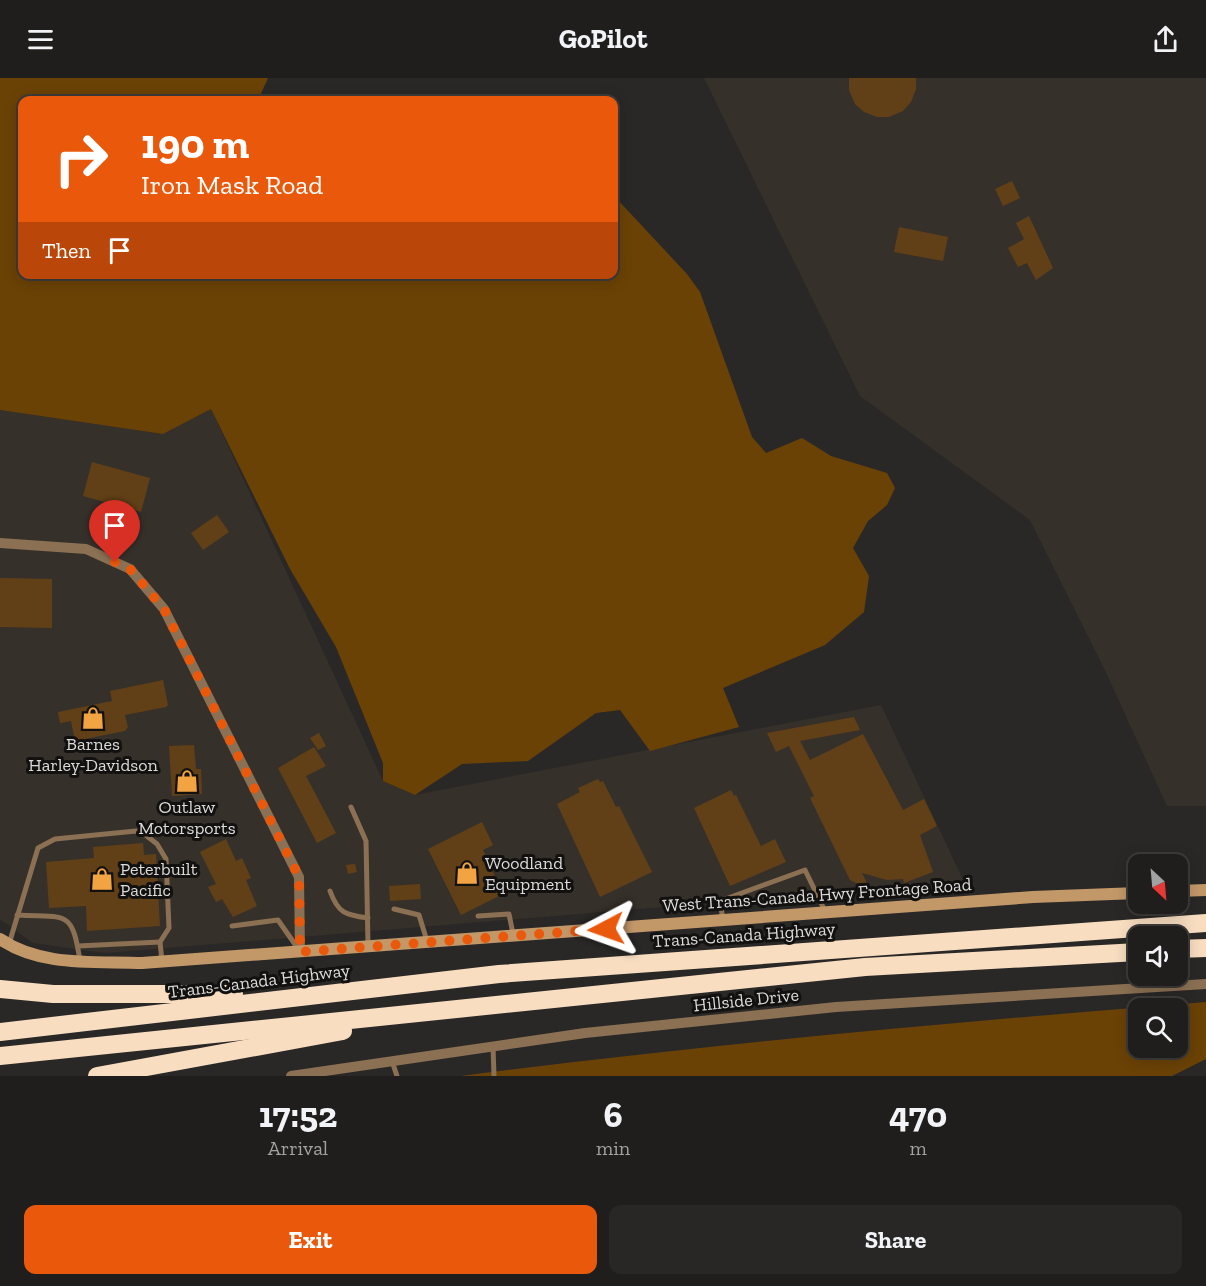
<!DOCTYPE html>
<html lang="en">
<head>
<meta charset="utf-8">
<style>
  body { margin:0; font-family:"Zilla Slab",serif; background:#282725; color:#f1f3f6; height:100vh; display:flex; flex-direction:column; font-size:22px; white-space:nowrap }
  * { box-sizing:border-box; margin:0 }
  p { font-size:20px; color:#a2a2a3 }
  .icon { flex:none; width:33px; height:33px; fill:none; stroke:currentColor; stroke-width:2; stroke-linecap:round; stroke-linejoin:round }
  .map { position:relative; height:998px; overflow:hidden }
  .side { display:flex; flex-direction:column; background:#201e1c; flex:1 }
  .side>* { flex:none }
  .top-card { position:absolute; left:18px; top:18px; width:600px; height:183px; border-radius:12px; box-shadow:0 3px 15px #0003,0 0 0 2px #3d3c3b; background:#ea580c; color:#fff; overflow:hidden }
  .needle { width:39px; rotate:154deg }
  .tools { position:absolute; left:1128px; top:776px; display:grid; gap:12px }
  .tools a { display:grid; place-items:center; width:60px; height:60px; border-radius:12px; background:#201e1c; box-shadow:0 3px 15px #0003,0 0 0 2px #3d3c3b; font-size:30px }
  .pin { position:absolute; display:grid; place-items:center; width:51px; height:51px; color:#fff; margin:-62px -26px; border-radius:50% 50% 50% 0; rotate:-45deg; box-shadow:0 0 6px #0007 }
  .pin .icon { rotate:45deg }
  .me { position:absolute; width:66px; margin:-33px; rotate:266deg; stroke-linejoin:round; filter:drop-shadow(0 0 4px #0008) }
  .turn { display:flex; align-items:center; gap:21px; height:126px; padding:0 24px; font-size:27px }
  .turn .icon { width:78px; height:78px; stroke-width:2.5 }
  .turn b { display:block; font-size:42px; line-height:51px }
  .then { display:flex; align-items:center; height:57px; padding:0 24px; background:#0003; gap:12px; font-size:22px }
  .eta { display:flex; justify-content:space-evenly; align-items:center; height:102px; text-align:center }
  .eta b { font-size:36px; font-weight:700; line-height:42px }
  .button { display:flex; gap:12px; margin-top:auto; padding:12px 24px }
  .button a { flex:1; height:69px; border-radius:12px; background:#ea580c; color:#fff; font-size:24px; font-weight:700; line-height:69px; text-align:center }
  .button a+a { background:#282725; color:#f1f3f6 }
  header { display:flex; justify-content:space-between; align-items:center; height:78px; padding:0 24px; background:#201e1c; font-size:27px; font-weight:700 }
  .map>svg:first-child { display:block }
  .built { fill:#36302a }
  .green { fill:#6b4206; fill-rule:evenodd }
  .building { fill:#614017 }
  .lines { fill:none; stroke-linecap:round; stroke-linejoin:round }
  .lane { stroke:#8b7053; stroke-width:5 }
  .street { stroke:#8b7053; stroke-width:10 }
  .secondary { stroke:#c39869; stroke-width:12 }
  .highway { stroke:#f8ddc1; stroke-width:18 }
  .route { stroke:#ea580c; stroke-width:10; stroke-dasharray:0 18 }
  .labels { text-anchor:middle; stroke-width:6; stroke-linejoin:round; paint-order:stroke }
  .poi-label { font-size:18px; fill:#dddbda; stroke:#121110 }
  .street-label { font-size:18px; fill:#dddbda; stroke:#121110 }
</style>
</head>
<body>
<header><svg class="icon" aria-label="menu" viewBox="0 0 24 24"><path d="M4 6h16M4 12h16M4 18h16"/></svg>GoPilot<svg class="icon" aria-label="share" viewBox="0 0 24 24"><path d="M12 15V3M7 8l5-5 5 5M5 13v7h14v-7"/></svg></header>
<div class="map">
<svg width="1206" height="998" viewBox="0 0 1206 998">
  <rect width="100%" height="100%" fill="#2a2826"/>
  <!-- built -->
  <g class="built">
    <path d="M704 0H1206V728H1167L1103 588 1030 442 860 318Z"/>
    <path d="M211 331 383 703 415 717 881 627 964 804 105 875 33 865 0 841V332L163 356Z"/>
  </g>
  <!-- green -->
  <g class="green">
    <path d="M0 0H268L258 22H22V196H614V118L616 120 687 196 700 214 752 359 766 375 802 360 831 378 887 395 895 410 887 427 868 443 853 470 869 498 864 534 825 567 723 610 739 649 650 673 620 632 596 635 528 683 462 686 415 717 383 703V685L336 569 290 491 211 331 163 356 0 332Z"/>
    <path d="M1206 924V981L1172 998H461C709 966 957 944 1206 924ZM1138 930H1178V969H1138Z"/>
  </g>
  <!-- building -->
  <g class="building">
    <path d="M849 0H916V11L911 24 903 33 889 39H877L864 34 855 26 849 12Z"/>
    <path d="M1012 103 1020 120 1003 128 995 111Z"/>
    <path d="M1029 138 1053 190 1036 202 1027 185 1018 189 1008 170 1024 161 1016 145Z"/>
    <path d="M899 149 948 159 943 183 894 174Z"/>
    <path d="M92 384 150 400 141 434 83 418Z"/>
    <path d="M217 437 229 454 203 472 191 455Z"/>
    <path d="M0 500 52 501V550L0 549Z"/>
    <path d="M163 602 168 627 166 629 125 637 128 649 125 653 75 663 71 643 60 645 58 634 112 623 110 613Z"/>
    <path d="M854 639 860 652 800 663 810 682 863 656 903 732 924 721 937 748 920 757 933 794 904 805 903 801 887 802 862 795 867 805 858 806 850 802 810 720 814 718 789 668 776 674 767 655Z"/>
    <path d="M319 655 326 668 318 672 310 660Z"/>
    <path d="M194 667 196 691H201L202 716 172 718 169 668Z"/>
    <path d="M314 669 326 688 306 698 336 755 317 765 278 690Z"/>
    <path d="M598 701 600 704 603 703 616 729 619 728 652 794 600 819 557 726 580 714 578 710Z"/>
    <path d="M731 712 734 718 736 717 761 768 775 761 786 784 730 808 694 730Z"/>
    <path d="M482 744 493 767 483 772 503 816 461 837 428 771Z"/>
    <path d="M226 761 236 783 242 780 251 800 246 802 257 828 233 839 222 821 216 824 208 809 216 806 200 774Z"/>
    <path d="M143 765 144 777 156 776 160 848 87 853 86 828 49 830 46 784 94 780 93 769Z"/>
    <path d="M355 786 357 794 348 796 346 787Z"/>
    <path d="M420 806 421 821 390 823 389 808Z"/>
  </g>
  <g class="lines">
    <!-- lane -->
    <g class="lane">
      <path d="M351 729 366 763 368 867"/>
      <path d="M330 813C338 835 345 837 368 840"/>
      <path d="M394 831 419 837 427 863"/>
      <path d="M17 837C66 840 72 830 80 883"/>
      <path d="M478 838 509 836 513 856"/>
      <path d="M723 842 720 823 805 792 825 833"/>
      <path d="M232 848 278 842 299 872"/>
      <path d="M9 866 38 770 55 761 136 753 143 755 157 766 166 781 169 850 160 864 162 883"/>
      <path d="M78 868 160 864"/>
      <path d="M493 968 494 998"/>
      <path d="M392 983 397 998"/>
    </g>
    <!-- street -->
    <g class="street">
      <path d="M0 465 86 471 130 491 164 531 299 799 300 874"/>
      <path d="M291 998 585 955 836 929 1206 906"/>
    </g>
    <!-- secondary -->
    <g class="secondary">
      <path d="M1178 813 1206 812"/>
      <path d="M0 861C41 889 94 883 142 885L1033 819 1138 815"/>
    </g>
    <!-- highway -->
    <g class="highway">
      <path d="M1178 871 1206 870"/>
      <path d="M0 911 53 916H234"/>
      <path d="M0 954 499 896 1206 845"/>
      <path d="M0 978 865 889 1138 874"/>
      <path d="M97 998 343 953"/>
    </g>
  </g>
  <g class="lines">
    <!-- route -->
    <path class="route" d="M115 484 130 491 164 531 299 799 300 874 606 851"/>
  </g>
  <!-- icons -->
  <defs>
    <g id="shop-bare" transform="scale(1.8)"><path d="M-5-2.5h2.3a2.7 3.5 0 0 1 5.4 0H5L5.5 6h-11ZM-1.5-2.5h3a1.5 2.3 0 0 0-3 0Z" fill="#f3a442" stroke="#121110" stroke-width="2.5" paint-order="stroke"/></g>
  </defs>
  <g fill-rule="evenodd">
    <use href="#shop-bare" x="93" y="640"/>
    <use href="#shop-bare" x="187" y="703"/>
    <use href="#shop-bare" x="467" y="795"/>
    <use href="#shop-bare" x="102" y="801"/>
  </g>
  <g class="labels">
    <!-- poi labels -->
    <g class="poi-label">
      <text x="93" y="672">Barnes<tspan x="93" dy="21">Harley-Davidson</tspan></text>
      <text x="187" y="735">Outlaw<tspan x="187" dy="21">Motorsports</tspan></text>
      <text x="485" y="791" text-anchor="start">Woodland<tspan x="485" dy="21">Equipment</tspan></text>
      <text x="120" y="797" text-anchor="start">Peterbuilt<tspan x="120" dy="21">Pacific</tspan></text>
    </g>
    <!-- street labels -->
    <g class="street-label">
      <text transform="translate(817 817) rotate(-4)" y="6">West Trans-Canada Hwy Frontage Road</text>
      <text transform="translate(744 857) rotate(-4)" y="6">Trans-Canada Highway</text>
      <text transform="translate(259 903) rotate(-7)" y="6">Trans-Canada Highway</text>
      <text transform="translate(746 922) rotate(-6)" y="6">Hillside Drive</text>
    </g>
  </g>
</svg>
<div class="tools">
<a><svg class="needle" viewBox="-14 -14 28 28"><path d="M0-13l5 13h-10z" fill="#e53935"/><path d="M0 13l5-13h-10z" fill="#a2a2a3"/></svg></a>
<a><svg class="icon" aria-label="sound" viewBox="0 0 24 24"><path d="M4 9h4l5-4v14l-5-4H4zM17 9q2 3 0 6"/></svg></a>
<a><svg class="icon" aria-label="search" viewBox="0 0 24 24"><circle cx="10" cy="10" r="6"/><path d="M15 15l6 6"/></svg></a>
</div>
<div class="pin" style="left:115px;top:484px;background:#d93025"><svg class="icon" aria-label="arrive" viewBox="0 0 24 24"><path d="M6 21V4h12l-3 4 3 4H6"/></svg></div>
<svg class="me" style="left:606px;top:851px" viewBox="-20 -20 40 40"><path d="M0-17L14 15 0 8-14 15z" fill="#ea580c" stroke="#fff" stroke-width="4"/></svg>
<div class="top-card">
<div class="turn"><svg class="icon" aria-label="right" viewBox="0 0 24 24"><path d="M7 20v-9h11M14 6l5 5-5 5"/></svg><div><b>190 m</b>Iron Mask Road</div></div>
<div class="then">Then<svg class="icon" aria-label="arrive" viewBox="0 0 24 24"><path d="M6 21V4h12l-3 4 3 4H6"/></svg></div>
</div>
</div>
<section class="side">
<div class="eta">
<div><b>17:52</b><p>Arrival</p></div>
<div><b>6</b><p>min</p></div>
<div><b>470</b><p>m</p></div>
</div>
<div class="button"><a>Exit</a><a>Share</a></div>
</section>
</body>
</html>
